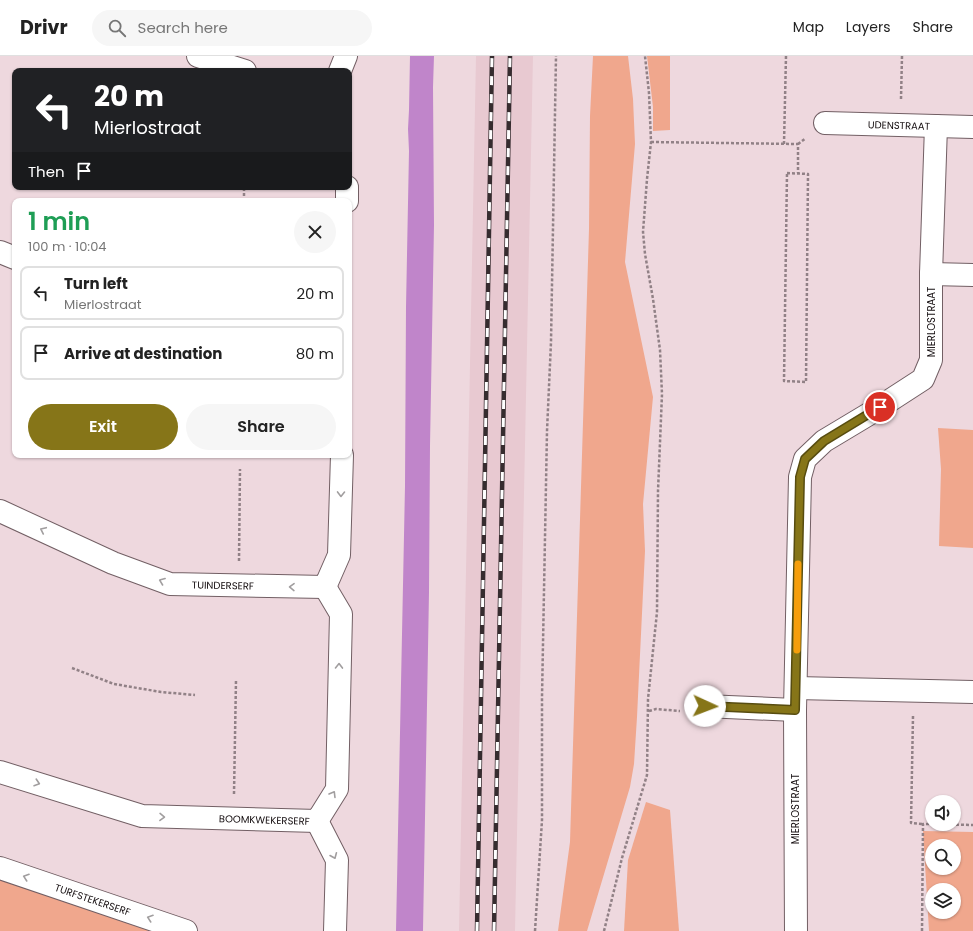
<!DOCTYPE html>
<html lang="en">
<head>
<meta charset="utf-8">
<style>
  body { margin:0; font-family:Poppins,sans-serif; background:#f6f6f6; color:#222; height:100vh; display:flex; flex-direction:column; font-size:15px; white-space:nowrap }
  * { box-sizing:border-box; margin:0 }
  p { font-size:13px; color:#767676 }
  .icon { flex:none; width:22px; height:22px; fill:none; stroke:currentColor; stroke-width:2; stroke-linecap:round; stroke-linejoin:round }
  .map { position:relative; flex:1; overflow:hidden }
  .panel { position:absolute; left:12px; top:142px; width:340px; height:260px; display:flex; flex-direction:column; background:#fff; border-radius:8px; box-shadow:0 1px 3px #0004 }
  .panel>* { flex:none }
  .hud { position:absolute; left:12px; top:12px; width:340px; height:122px; border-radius:8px; box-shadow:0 1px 3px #0004; background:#202124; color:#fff; overflow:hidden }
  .controls { position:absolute; left:925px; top:739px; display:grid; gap:8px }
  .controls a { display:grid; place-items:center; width:36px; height:36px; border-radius:50%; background:#fff; box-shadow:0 1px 3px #0004; font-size:20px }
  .pin { position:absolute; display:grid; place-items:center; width:34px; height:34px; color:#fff; margin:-17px; border:2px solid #fff; border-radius:50%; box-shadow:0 1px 4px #0007 }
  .me { position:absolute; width:44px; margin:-22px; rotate:92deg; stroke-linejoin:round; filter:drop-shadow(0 0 3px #0008) }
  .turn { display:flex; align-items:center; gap:14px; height:84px; padding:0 16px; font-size:18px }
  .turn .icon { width:52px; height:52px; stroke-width:2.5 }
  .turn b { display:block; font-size:28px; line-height:34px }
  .then { display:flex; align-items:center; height:38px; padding:0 16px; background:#0003; gap:8px; font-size:15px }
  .round { display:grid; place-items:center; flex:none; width:42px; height:42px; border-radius:21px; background:#f6f6f6 }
  .summary { display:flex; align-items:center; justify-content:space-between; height:68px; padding:0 16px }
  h1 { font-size:24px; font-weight:600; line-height:30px; color:#1e9e55 }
  .primary-button { display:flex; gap:8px; margin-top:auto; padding:8px 16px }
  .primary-button a { flex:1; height:46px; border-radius:24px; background:#867518; color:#fff; font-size:16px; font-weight:600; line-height:46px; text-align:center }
  .primary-button a+a { background:#f6f6f6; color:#222 }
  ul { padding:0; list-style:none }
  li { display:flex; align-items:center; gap:12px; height:54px; margin:0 8px 6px; padding:0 8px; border:2px solid #e0e0e0; border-radius:8px }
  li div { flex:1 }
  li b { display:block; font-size:15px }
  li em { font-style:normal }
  header { display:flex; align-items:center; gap:24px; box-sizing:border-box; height:56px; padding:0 20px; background:#fff; border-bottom:1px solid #e0e0e0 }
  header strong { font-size:19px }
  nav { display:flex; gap:22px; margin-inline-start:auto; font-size:14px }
  .search { width:280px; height:36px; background:#f6f6f6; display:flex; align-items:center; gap:10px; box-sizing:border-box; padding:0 14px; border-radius:22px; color:#767676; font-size:15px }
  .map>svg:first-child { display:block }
  .built { fill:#e8c9d1 }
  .green { fill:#f0a78d; fill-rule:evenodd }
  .water { fill:#c085ca }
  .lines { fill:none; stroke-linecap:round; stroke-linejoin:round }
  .minor-casing { stroke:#725f64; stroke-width:24 }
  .path { stroke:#918186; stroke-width:2.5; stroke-dasharray:3 2; stroke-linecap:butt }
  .minor { stroke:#fff; stroke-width:22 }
  .rail-casing { stroke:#362c2f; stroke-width:4.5 }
  .rail { stroke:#fff; stroke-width:3; stroke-dasharray:9; stroke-linecap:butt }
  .oneway { stroke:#a19e9f }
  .route-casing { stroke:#574c10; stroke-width:10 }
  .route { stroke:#867518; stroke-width:7 }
  .slow { stroke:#f59e0b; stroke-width:7 }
  .labels { text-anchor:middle; stroke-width:4; stroke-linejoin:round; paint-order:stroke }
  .street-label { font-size:10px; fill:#130c0e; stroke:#fff }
</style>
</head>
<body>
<header>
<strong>Drivr</strong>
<div class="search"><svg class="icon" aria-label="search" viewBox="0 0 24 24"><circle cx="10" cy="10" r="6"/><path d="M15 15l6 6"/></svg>Search here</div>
<nav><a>Map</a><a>Layers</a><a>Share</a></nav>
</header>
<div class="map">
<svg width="973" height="875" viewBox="0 0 973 875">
  <rect width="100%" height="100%" fill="#eed8de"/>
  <!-- built -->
  <path class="built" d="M476 0H533L515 875H459Z"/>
  <!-- green -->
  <g class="green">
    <path d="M593 0H628L633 43 635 88 625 206 653 341 643 448 645 495 637 661 634 708 630 731 587 875H558L570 786 589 173 590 60Z"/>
    <path d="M647 0H670V74L653 75V51Z"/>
    <path d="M938 372 973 374V492L939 490 941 413Z"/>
    <path d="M646 746 670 754 679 875H624L628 804Z"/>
    <path d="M923 775 973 776V875H929ZM932 790H954V812H932ZM932 834H954V856H932Z"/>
    <path d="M0 823 150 875H0Z"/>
  </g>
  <!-- water -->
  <path class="water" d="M410 0H434L433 31 434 169 430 390 429 536 423 875H396L405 430 406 251 409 95 408 73 409 54Z"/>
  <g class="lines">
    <!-- minor casing -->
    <g class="minor-casing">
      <g id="minor">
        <path d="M198 0 245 15"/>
        <path d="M340 15 346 0"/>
        <path id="s1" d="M825 67 973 71"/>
        <path d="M347 145V131"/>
        <path d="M0 196 15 202"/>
        <path d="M931 218 973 219"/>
        <path id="s2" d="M0 455 113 507 170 528 325 531 339 499 342 399"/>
        <path d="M796 632 973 636"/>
        <path d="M705 650 795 654"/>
        <path id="s3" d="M0 716 142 760 317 765 337 733 341 558 325 531"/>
        <path d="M317 765 337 804 335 875"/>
        <path id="s4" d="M0 812 186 875"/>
        <path d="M796 875 795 654 800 421 805 403 824 385 869 358 923 323 931 304V218L936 70"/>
      </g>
    </g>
    <!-- path -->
    <g class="path">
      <path d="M901 43 902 0"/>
      <path d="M651 86 798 88V117"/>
      <path d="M784 88 786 0"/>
      <path d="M798 88 806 82"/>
      <path d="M787 117 808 118 806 326 784 325Z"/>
      <path d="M244 145V131"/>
      <path d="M239 505 240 413"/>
      <path d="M72 612 114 628 161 636 195 639"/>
      <path d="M649 655 656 653 680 655"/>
      <path d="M913 660 911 767 923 768"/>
      <path d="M234 738 236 624"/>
      <path d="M535 875 542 764V641L547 375 551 286 556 0"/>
      <path d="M604 875 622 802 647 719 648 643 657 556 658 435 662 338 660 294 653 243 645 198 643 176 647 123 651 86 649 37 645 0"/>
      <path d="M922 875 923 768 973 769"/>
    </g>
    <!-- minor -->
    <use href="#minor" class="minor"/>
    <!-- rail casing -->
    <g class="rail-casing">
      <g id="rail">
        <path d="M477 875 492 0"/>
        <path d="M494 875 510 0"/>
      </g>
    </g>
    <!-- rail -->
    <use href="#rail" class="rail"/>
  </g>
  <!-- one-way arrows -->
  <defs><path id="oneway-chevron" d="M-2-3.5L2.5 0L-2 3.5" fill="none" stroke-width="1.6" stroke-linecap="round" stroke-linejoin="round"/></defs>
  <g class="oneway">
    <use href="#oneway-chevron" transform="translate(341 438) rotate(91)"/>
    <use href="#oneway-chevron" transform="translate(43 474) rotate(-155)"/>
    <use href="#oneway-chevron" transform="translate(162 525) rotate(-159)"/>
    <use href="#oneway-chevron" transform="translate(292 531) rotate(-179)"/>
    <use href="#oneway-chevron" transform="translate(339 610) rotate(-89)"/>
    <use href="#oneway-chevron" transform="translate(37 727) rotate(18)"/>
    <use href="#oneway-chevron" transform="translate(333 738) rotate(-59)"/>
    <use href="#oneway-chevron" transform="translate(162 761) rotate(1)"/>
    <use href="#oneway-chevron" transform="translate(334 800) rotate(67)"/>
    <use href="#oneway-chevron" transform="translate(26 821) rotate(-161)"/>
    <use href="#oneway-chevron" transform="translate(150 862) rotate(-161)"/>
  </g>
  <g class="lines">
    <!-- route casing -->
    <g class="route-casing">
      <path id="route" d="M705 650 795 654 800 421 805 403 824 385 880 351"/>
    </g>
    <!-- route -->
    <use href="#route" class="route"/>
    <!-- slow -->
    <path class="slow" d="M797 594 798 508"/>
  </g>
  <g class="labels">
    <!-- street labels -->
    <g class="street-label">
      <text dy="4" stroke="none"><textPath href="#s1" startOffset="74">UDENSTRAAT</textPath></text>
      <text transform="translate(931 266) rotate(-90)" y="4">MIERLOSTRAAT</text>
      <text dy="4" stroke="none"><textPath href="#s2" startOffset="238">TUINDERSERF</textPath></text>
      <text transform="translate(795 753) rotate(-90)" y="4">MIERLOSTRAAT</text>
      <text dy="4" stroke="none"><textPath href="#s3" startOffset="271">BOOMKWEKERSERF</textPath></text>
      <text dy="4" stroke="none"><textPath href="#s4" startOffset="98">TURFSTEKERSERF</textPath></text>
    </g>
  </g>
</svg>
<div class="controls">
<a><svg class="icon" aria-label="sound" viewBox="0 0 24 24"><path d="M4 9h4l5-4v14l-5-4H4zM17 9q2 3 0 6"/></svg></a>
<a><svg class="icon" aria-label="search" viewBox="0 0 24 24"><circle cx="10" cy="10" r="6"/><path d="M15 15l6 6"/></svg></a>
<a><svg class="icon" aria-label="layers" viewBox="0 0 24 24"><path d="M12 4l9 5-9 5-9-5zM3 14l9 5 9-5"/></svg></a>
</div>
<div class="pin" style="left:880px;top:351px;background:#d93025"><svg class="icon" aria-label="arrive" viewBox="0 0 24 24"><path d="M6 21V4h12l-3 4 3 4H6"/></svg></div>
<svg class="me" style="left:705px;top:650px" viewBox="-20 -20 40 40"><circle r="19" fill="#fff"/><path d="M0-13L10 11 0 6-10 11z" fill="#867518"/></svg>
<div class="hud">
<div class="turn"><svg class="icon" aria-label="left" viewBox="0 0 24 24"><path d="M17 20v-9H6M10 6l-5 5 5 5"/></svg><div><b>20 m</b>Mierlostraat</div></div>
<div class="then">Then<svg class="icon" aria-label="arrive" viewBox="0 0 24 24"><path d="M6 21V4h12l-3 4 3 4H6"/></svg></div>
</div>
<section class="panel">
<div class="summary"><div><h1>1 min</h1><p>100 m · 10:04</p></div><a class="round"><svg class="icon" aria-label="close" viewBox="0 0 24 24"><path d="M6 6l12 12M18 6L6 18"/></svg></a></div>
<ul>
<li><svg class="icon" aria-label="left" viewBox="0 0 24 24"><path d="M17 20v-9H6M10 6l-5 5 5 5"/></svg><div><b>Turn left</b><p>Mierlostraat</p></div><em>20 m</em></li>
<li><svg class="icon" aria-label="arrive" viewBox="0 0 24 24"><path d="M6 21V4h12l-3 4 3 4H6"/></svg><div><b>Arrive at destination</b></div><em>80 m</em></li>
</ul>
<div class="primary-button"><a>Exit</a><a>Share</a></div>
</section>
</div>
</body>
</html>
